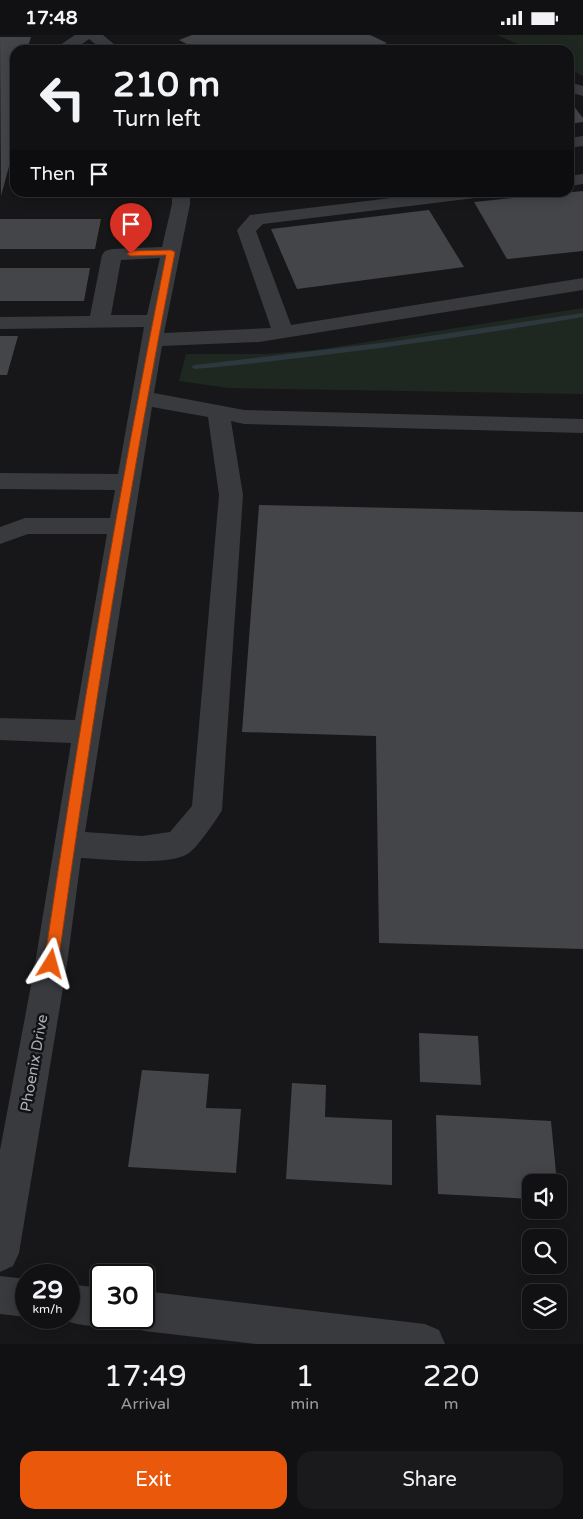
<!DOCTYPE html>
<html lang="en">
<head>
<meta charset="utf-8">
<style>
  body { margin:0; font-family:"Varela Round",sans-serif; background:#1a1a1c; color:#f1f3f6; height:100vh; display:flex; flex-direction:column; font-size:19px; white-space:nowrap }
  * { box-sizing:border-box; margin:0 }
  p { font-size:16px; color:#9c9da0 }
  .icon { flex:none; width:28px; height:28px; fill:none; stroke:currentColor; stroke-width:2; stroke-linecap:round; stroke-linejoin:round }
  .map { position:relative; height:1309px; overflow:hidden }
  .drawer { display:flex; flex-direction:column; background:#111113; flex:1 }
  .drawer>* { flex:none }
  .guide { position:absolute; left:10px; top:10px; width:564px; height:152px; border-radius:15px; box-shadow:0 2px 12px #0003,0 0 0 1px #303133; background:#111113; color:#f1f3f6; overflow:hidden }
  .fabs { position:absolute; left:522px; top:1139px; display:grid; gap:10px }
  .fabs a { display:grid; place-items:center; width:45px; height:45px; border-radius:10px; background:#111113; box-shadow:0 2px 12px #0003,0 0 0 1px #303133; font-size:25px }
  .speed { position:absolute; left:15px; top:1229px; display:flex; gap:10px; font-size:25px; font-weight:700; text-align:center }
  .speed>* { display:grid; place-content:center; width:65px; height:65px; border-radius:50%; background:#111113; box-shadow:0 2px 12px #0003,0 0 0 1px #303133; line-height:1 }
  .speed small { font-size:12px; font-weight:400 }
  .speed .limit { border:2px solid #111; border-radius:8px; background:#fff; color:#111 }
  .pin { position:absolute; display:grid; place-items:center; width:42px; height:42px; color:#fff; margin:-51px -21px; border-radius:50% 50% 50% 0; rotate:-45deg; box-shadow:0 0 5px #0007 }
  .pin .icon { rotate:45deg }
  .me { position:absolute; width:55px; margin:-28px; rotate:8deg; stroke-linejoin:round; filter:drop-shadow(0 0 4px #0008) }
  .turn { display:flex; align-items:center; gap:18px; height:105px; padding:0 20px; font-size:22px }
  .turn .icon { width:65px; height:65px; stroke-width:2.5 }
  .turn b { display:block; font-size:35px; line-height:42px }
  .then { display:flex; align-items:center; height:48px; padding:0 20px; background:#0003; gap:10px; font-size:19px }
  .eta { display:flex; justify-content:space-evenly; align-items:center; height:85px; text-align:center }
  .eta b { font-size:30px; font-weight:600; line-height:35px }
  .primary-button { display:flex; gap:10px; margin-top:auto; padding:10px 20px }
  .primary-button a { flex:1; height:58px; border-radius:15px; background:#ea580c; color:#fff; font-size:20px; font-weight:600; line-height:58px; text-align:center }
  .primary-button a+a { background:#1a1a1c; color:#f1f3f6 }
  .status { display:flex; justify-content:space-between; align-items:center; height:35px; padding:0 25px; background:#111113; direction:ltr }
  .status svg { height:14px; fill:currentColor }
  .map>svg:first-child { display:block }
  .green { fill:#1f2820 }
  .lines { fill:none; stroke-linecap:round; stroke-linejoin:round }
  .stream { fill:#2d373e; fill-rule:evenodd }
  .building { fill:#444549 }
  .minor { fill:#383a3e; fill-rule:evenodd }
  .route { fill:#ea580c; stroke:#983908 }
  .labels { text-anchor:middle; stroke-width:5; stroke-linejoin:round; paint-order:stroke }
  .street-label { font-size:15px; fill:#aaafb9; stroke:#121214 }
</style>
</head>
<body>
<div class="status"><b>17:48</b><svg viewBox="0 0 49 12"><path d="M0 12V9h3v3zM5 12V6h3v6zM10 12V3h3v9zM15 12V0h3v12zM26 1h20v11H26zM47 4h2v5h-2z"/></svg></div>
<div class="map">
<svg width="583" height="1309" viewBox="0 0 583 1309">
  <rect width="100%" height="100%" fill="#171719"/>
  <!-- green -->
  <g class="green">
    <path d="M497 0H583V41L569 34V15H531Z"/>
    <path d="M583 273V359L228 353 179 346 186 319H265L316 315Z"/>
  </g>
  <g class="lines">
    <!-- stream -->
    <path class="stream" d="M583 278V282C454 304 325 322 195 334L191 332 195 330 389 307Z"/>
  </g>
  <!-- building -->
  <g class="building">
    <path d="M192 0H370L387 8 368 15H198L179 5Z"/>
    <path d="M0 2H31L27 15H15V109L1 161Z"/>
    <path d="M569 65 583 83V87L569 89Z"/>
    <path d="M583 156V216L507 224 474 167Z"/>
    <path d="M429 175 464 232 297 254 271 194Z"/>
    <path d="M0 184H101L95 214H0Z"/>
    <path d="M0 233H90L84 266H0Z"/>
    <path d="M0 301H18L7 340H0Z"/>
    <path d="M259 470 583 477V914L379 908 376 701 242 697Z"/>
    <path d="M419 998 478 1001 481 1050 420 1047Z"/>
    <path d="M142 1035 209 1039 206 1073 241 1074 236 1138 128 1132Z"/>
    <path d="M292 1048 326 1050 325 1082 392 1085V1150L286 1144Z"/>
    <path d="M436 1080 551 1086 557 1148H531V1164L438 1159Z"/>
  </g>
  <g class="lines">
    <!-- minor -->
    <g class="minor">
      <path d="M75 0H103L121 15H103L89 4 74 15H58L57 12Z"/>
      <path d="M569 47 583 51V61L569 57Z"/>
      <path d="M583 101V111L569 113V103Z"/>
      <path d="M583 139V149L569 151V141Z"/>
      <path d="M172 158H190V169L164 298 271 293 237 195 250 180 433 158H484L481 162 475 163 263 189 256 196 291 290 583 243V255L259 307 162 311 154 358 244 375 583 384V398L244 389 231 386 243 460 222 775C217 784 197 813 189 818 169 832 106 824 81 823L67 929 19 1218 13 1231 0 1237V1115L35 929 71 708 0 705V683L75 685 107 499H28L0 509V492L25 483H110L115 455 0 454V438L118 439 144 292 0 294V282L90 281 102 220 105 216 112 214 162 212 172 169ZM160 223 147 280H111L121 225ZM152 372 208 382 219 460 192 771 170 797 142 801 85 797Z"/>
      <path d="M0 1241 26 1244V1282L0 1279Z"/>
      <path d="M69 1249 101 1253V1282H116L115 1286C95 1294 76 1291 57 1282H69Z"/>
      <path d="M144 1256 425 1289 439 1295 445 1309H257L144 1296 130 1290 127 1282H144Z"/>
    </g>
  </g>
  <!-- route -->
  <path class="route" d="M171 215 175 217C129 453 91 691 58 929L56 933 51 935 46 933 44 929C79 692 119 454 166 220L131 221 127 219 131 216Z"/>
  <g class="labels">
    <!-- street labels -->
    <g class="street-label">
      <text transform="translate(34 1028) rotate(-80)" y="5">Phoenix Drive</text>
    </g>
  </g>
</svg>
<div class="fabs">
<a><svg class="icon" aria-label="sound" viewBox="0 0 24 24"><path d="M4 9h4l5-4v14l-5-4H4zM17 9q2 3 0 6"/></svg></a>
<a><svg class="icon" aria-label="search" viewBox="0 0 24 24"><circle cx="10" cy="10" r="6"/><path d="M15 15l6 6"/></svg></a>
<a><svg class="icon" aria-label="layers" viewBox="0 0 24 24"><path d="M12 4l9 5-9 5-9-5zM3 14l9 5 9-5"/></svg></a>
</div>
<div class="speed"><div>29<small>km/h</small></div><div class="limit">30</div></div>
<div class="pin" style="left:131px;top:219px;background:#d93025"><svg class="icon" aria-label="arrive" viewBox="0 0 24 24"><path d="M6 21V4h12l-3 4 3 4H6"/></svg></div>
<svg class="me" style="left:51px;top:929px" viewBox="-20 -20 40 40"><path d="M0-17L14 15 0 8-14 15z" fill="#ea580c" stroke="#fff" stroke-width="4"/></svg>
<div class="guide">
<div class="turn"><svg class="icon" aria-label="left" viewBox="0 0 24 24"><path d="M17 20v-9H6M10 6l-5 5 5 5"/></svg><div><b>210 m</b>Turn left</div></div>
<div class="then">Then<svg class="icon" aria-label="arrive" viewBox="0 0 24 24"><path d="M6 21V4h12l-3 4 3 4H6"/></svg></div>
</div>
</div>
<section class="drawer">
<div class="eta">
<div><b>17:49</b><p>Arrival</p></div>
<div><b>1</b><p>min</p></div>
<div><b>220</b><p>m</p></div>
</div>
<div class="primary-button"><a>Exit</a><a>Share</a></div>
</section>
</body>
</html>
